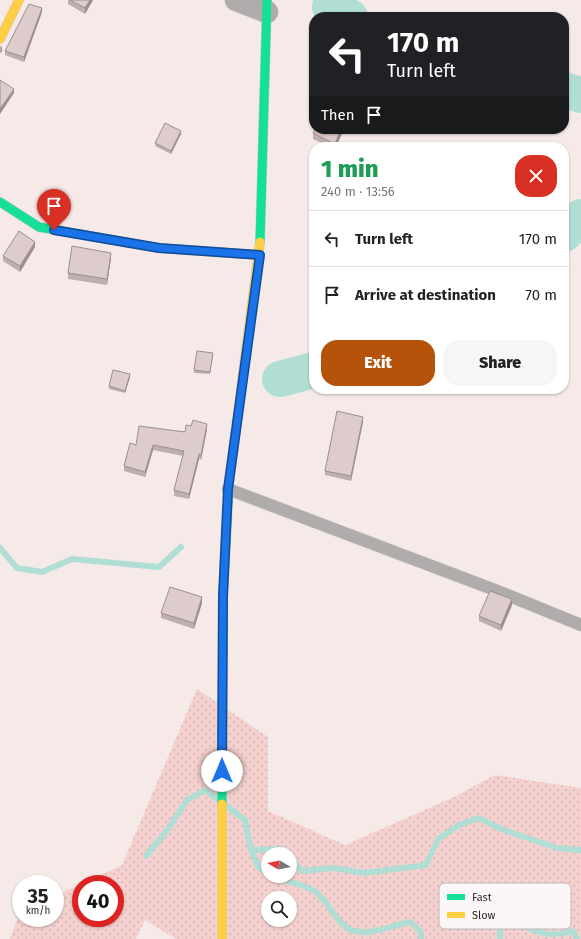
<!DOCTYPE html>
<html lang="en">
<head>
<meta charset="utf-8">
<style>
  body { margin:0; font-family:"Fira Sans",sans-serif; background:#f6f6f6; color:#222; height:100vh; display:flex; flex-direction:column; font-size:15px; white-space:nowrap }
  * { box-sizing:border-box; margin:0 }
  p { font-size:13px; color:#767676 }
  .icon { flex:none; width:22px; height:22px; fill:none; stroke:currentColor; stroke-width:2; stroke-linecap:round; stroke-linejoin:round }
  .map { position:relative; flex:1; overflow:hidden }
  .details { position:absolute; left:309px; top:142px; width:260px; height:252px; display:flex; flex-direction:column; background:#fff; border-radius:16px; box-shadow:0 1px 3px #0004 }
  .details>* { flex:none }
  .guide { position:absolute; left:309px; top:12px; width:260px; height:122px; border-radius:16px; box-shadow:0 1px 3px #0004; background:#202124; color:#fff; overflow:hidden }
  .needle { width:26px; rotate:280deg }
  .tools { position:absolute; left:261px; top:847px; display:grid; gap:8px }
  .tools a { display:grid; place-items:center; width:36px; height:36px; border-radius:50%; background:#fff; box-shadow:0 1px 3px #0004; font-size:20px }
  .speed { position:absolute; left:12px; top:875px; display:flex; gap:8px; font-size:20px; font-weight:700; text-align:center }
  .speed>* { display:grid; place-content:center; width:52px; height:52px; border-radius:50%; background:#fff; box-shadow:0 1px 3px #0004; line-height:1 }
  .speed small { font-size:10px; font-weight:400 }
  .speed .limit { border:6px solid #d22; background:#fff; color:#111 }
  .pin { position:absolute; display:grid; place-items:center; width:34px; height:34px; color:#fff; margin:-41px -17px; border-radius:50% 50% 50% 0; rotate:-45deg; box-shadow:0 0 4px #0007 }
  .pin .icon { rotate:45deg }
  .me { position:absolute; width:44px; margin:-22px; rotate:0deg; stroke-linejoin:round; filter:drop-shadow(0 0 3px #0008) }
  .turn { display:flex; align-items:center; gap:14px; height:84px; padding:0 12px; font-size:18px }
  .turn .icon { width:52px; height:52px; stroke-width:2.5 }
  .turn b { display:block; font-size:28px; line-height:34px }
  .then { display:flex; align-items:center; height:38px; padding:0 12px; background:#0003; gap:8px; font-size:15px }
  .round { display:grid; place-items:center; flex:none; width:42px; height:42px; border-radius:16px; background:#f6f6f6 }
  .headline { display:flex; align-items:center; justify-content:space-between; height:68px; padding:0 12px }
  h1 { font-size:24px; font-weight:800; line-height:30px; color:#1e9e55 }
  .primary-button { display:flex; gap:8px; margin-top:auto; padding:8px 12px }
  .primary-button a { flex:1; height:46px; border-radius:16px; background:#b45309; color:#fff; font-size:16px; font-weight:800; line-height:46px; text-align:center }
  .primary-button a+a { background:#f6f6f6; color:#222 }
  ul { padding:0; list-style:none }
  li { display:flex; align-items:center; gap:12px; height:56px; padding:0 12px; border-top:1px solid #e0e0e0 }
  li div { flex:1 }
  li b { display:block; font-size:15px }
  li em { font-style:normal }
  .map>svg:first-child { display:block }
  .grass { fill:url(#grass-dots); fill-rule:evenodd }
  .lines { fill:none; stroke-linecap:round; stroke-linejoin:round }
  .stream { stroke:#b0ded5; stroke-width:6 }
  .river { stroke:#b0ded5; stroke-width:36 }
  .lane-casing { stroke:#d2c8c7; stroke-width:13 }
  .street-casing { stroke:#d2c8c7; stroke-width:23 }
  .fast-casing { stroke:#d2c8c7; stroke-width:10 }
  .slow-casing { stroke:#d2c8c7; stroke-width:10 }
  .lane { stroke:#b0acac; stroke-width:12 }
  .street { stroke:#b0acac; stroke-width:22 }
  .fast { stroke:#16e098; stroke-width:9 }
  .slow { stroke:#ffcf43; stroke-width:9 }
  .wall { fill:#beafaf }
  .shaded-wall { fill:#9b8f8e }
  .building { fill:#ddcccb; stroke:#9b8f8e }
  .route-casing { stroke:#114b97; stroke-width:10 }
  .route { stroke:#1a73e8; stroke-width:7 }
  .key { fill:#fcf7f7; stroke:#bfb9b9; stroke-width:1 }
  .key-label { font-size:11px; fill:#312828 }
</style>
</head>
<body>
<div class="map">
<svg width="581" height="939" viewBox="0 0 581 939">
  <defs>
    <pattern id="grass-dots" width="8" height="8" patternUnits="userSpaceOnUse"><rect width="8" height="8" fill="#f4d1ce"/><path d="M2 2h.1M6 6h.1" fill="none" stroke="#d2b3b1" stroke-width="1.8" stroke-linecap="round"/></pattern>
  </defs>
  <rect width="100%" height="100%" fill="#f6eae9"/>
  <!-- grass -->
  <path class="grass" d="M197 689 268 737V811L345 845 452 798 495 775 581 788V939H176L145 920 136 939H10L20 911 21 918H55V896L122 865ZM268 854H290V876H268ZM81 884H115V918H81ZM268 898H290V920H268Z"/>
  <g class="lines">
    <!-- stream -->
    <g class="stream">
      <path d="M0 548 17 568 42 572 72 559 159 567 181 547"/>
      <path d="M228 807 245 820 251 850 259 868 268 873"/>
      <path d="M251 850 281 849 286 854"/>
      <path d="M146 856 168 829 187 800 205 790 217 799"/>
      <path d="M290 858 302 871 334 868 364 873 426 865 438 839 459 825 479 818 501 829 557 848 581 850"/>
      <path d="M274 876C287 883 308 884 319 895 329 904 335 920 347 928 368 939 390 925 411 922L421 932V939"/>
      <path d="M500 939V926L512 920C534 931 548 939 573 931L577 939"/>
    </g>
    <!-- river -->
    <g class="river">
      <path d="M330 7 350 17"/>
      <path d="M564 90 581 95"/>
      <path d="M564 234 581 217"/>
      <path d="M280 379 314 370"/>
    </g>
    <!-- lane casing -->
    <g class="lane-casing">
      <path id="lane" d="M228 489 495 590 581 625"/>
    </g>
    <!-- street casing -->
    <g class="street-casing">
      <path id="street" d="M236 0 267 12"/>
    </g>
    <!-- fast casing -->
    <g class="fast-casing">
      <g id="fast">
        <path d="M0 202 39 227 159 248 260 255"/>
        <path d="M260 242 267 0"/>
        <path d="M222 804 223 596 229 483"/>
      </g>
    </g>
    <!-- slow casing -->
    <g class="slow-casing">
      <g id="slow">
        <path d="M0 39 19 0"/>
        <path d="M229 483 260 242"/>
        <path d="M222 939V804"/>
      </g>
    </g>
    <!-- lane -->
    <use href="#lane" class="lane"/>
    <!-- street -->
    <use href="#street" class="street"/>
    <!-- fast -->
    <use href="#fast" class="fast"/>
    <!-- slow -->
    <use href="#slow" class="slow"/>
  </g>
  <!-- wall -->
  <g class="wall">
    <path d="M68 0H93L85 14 68 4Z"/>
    <path d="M42 12 24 62 5 55V51Z"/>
    <path d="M0 45 2 51 1 53H0Z"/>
    <path d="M315 129H344L336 147H330L313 139V133Z"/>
    <path d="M181 134 171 154 155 146V143Z"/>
    <path d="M35 247 20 272 3 261V256Z"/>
    <path d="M111 258 107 285 68 279V273Z"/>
    <path d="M213 356 210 374 194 373V370Z"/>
    <path d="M130 377 125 393 109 389V386Z"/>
    <path d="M363 422 351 481 325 475V471Z"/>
    <path d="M207 429 201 460 199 459 189 499 174 496V490L183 456 153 450 145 477 124 471V466L136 445 185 432Z"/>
    <path d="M202 603 194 629 161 618V613Z"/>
    <path d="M512 605 501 631 479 621V616Z"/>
  </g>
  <!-- shaded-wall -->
  <g class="shaded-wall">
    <path d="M90 0H93L85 14V8Z"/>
    <path d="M42 8V12L24 62V57Z"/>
    <path d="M2 45V51L1 53V48Z"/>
    <path d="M14 89V93L0 114V109Z"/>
    <path d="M341 129H344L336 147H335V144Z"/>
    <path d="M181 131V134L171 154V151Z"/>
    <path d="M35 242V247L20 272V266Z"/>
    <path d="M111 253V258L107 285V279Z"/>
    <path d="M130 374V377L125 393V391Z"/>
    <path d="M363 417V422L351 481V476Z"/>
    <path d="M207 424V429L201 460V455Z"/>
    <path d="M153 445V450L145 477V472Z"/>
    <path d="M199 454V459L189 499V494Z"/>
    <path d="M202 597V603L194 629V623Z"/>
    <path d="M512 599V605L501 631V625Z"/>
  </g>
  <!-- building -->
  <g class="building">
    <path d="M70 0H90L85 8Z"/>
    <path d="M29 4 42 8 24 57 5 51Z"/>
    <path d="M0 80 14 89 0 109Z"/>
    <path d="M165 123 181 131 171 151 155 143Z"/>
    <path d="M315 129H341L335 144 313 133Z"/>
    <path d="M19 231 35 242 20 266 3 256Z"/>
    <path d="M72 246 111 253 107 279 68 273Z"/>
    <path d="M197 351 213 353 210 372 194 370Z"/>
    <path d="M113 370 130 374 125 391 109 386Z"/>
    <path d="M337 411 363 417 351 476 325 471Z"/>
    <path d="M193 420 207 424 201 455 199 454 189 494 174 490 184 451 153 445 145 472 124 466 130 443 136 445 139 426 185 432 186 425 191 426Z"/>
    <path d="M170 587 202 597 194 623 161 613Z"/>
    <path d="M490 591 512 599 501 625 479 616Z"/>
  </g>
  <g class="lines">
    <!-- route casing -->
    <g class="route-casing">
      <path id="route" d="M54 230 159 248 260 255 228 489 223 596 222 771"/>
    </g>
    <!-- route -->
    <use href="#route" class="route"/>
  </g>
  <!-- legend -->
  <rect x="439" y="883" width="132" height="46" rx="6" class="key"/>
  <rect x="447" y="894" width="18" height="6" fill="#16e098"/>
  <rect x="447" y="912" width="18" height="6" fill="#ffcf43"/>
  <g class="key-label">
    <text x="472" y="901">Fast</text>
    <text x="472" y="919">Slow</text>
  </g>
</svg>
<div class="tools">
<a><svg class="needle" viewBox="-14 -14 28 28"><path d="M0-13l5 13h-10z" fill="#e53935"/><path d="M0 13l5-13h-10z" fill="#767676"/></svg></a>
<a><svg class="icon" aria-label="search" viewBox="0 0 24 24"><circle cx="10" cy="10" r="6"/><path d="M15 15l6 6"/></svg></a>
</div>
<div class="speed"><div>35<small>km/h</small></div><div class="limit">40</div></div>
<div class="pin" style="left:54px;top:230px;background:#d93025"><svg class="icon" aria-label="arrive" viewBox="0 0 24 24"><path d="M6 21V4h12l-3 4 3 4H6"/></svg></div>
<svg class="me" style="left:222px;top:771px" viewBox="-20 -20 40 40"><circle r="19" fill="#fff"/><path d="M0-13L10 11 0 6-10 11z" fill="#1a73e8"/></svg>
<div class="guide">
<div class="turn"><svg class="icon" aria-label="left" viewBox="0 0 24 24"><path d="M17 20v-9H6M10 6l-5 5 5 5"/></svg><div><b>170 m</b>Turn left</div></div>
<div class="then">Then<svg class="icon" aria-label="arrive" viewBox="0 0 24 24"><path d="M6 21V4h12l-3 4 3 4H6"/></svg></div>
</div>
<section class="details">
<div class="headline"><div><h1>1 min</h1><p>240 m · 13:56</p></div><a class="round" style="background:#d93025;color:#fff"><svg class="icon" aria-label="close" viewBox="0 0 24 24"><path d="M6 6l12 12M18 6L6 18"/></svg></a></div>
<ul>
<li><svg class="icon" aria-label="left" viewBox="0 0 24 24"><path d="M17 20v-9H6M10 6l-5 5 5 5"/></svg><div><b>Turn left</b></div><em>170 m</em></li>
<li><svg class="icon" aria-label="arrive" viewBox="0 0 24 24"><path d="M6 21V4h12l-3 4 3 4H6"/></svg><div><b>Arrive at destination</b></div><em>70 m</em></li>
</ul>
<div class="primary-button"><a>Exit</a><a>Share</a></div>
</section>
</div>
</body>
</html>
